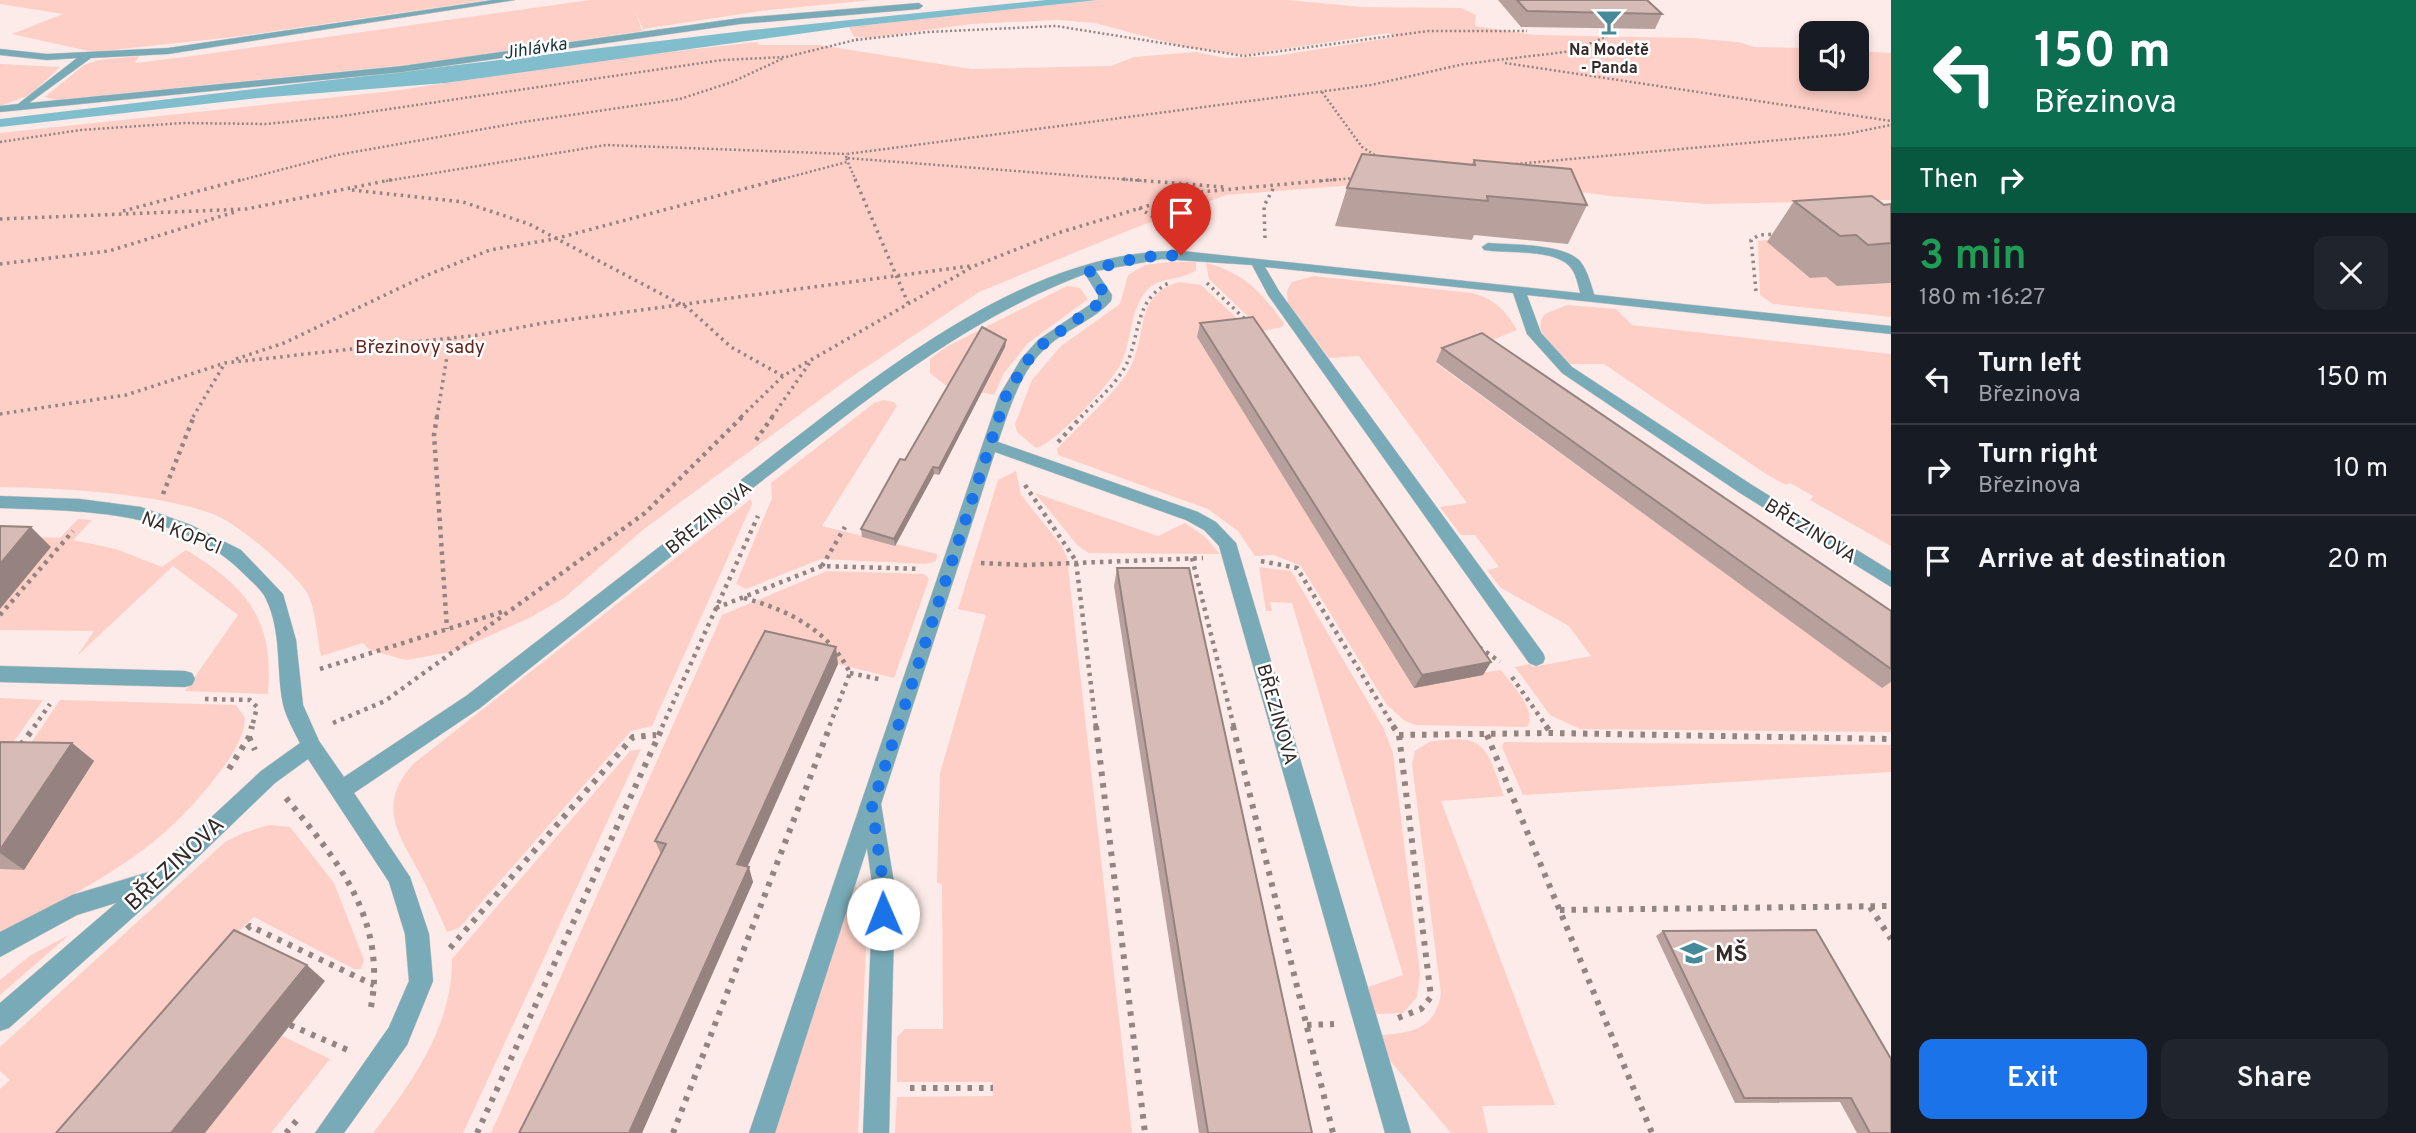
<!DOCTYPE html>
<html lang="en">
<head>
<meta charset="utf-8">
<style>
  body { margin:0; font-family:Overpass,sans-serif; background:#20242c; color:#f1f3f6; height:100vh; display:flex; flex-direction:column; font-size:26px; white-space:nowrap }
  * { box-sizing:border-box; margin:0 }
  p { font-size:23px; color:#9ea1a6 }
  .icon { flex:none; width:38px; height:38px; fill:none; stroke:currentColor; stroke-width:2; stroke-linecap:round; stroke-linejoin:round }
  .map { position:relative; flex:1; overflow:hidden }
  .drawer { display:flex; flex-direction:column; background:#171b24; width:525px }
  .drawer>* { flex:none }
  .banner { background:#0b6e4f; color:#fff; overflow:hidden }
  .controls { position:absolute; left:1799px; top:21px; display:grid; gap:14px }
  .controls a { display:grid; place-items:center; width:70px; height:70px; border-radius:14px; background:#171b24; box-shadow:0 4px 10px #0003; font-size:35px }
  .pin { position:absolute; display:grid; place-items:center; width:60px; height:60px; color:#fff; margin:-72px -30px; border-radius:50% 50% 50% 0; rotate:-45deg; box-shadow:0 0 7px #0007 }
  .pin .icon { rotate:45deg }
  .me { position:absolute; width:77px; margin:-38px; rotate:359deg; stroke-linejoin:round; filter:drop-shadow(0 0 5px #0008) }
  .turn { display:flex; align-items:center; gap:24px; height:147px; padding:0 28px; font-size:32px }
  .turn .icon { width:91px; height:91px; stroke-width:2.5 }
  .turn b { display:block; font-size:49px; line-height:60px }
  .then { display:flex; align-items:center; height:66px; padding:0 28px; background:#0003; gap:14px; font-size:26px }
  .round { display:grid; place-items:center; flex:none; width:74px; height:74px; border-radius:14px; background:#20242c }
  .head { display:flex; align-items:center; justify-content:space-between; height:119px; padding:0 28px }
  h1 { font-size:42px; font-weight:600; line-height:52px; color:#1e9e55 }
  .action { display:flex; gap:14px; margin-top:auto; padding:14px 28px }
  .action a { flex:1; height:80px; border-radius:14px; background:#1a73e8; color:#fff; font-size:28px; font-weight:600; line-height:80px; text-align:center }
  .action a+a { background:#20242c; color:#f1f3f6 }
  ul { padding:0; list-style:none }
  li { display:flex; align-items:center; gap:21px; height:91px; padding:0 28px; border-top:2px solid #363941 }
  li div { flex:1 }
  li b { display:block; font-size:26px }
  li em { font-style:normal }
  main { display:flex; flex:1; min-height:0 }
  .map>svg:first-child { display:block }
  .green { fill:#fecfc6 }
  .water { fill:#81becd }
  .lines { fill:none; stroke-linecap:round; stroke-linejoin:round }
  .service-casing { stroke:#d8c8c5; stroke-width:1 }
  .minor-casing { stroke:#d8c8c5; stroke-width:1 }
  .path-far3 { stroke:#918481; stroke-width:2.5; stroke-dasharray:2 2.5; stroke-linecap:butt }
  .path-far2 { stroke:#918481; stroke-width:3.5; stroke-dasharray:2.5 4.5; stroke-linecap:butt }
  .path-far1 { stroke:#918481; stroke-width:4.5; stroke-dasharray:3.5 5; stroke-linecap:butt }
  .path { stroke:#918481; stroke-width:6; stroke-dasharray:4.5 7; stroke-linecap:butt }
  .service { fill:#78abb7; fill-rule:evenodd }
  .minor { fill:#78abb7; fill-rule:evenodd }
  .wall { fill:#b8a19d }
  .shaded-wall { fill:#96837f }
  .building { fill:#d6bbb6; stroke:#96837f; stroke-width:2 }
  .route { stroke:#1a73e8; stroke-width:12; stroke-dasharray:0 21.6 }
  .labels { text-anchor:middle; stroke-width:5; stroke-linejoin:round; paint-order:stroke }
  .far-poi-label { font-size:16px; font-weight:bold; fill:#342a28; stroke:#fff }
  .far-water-label { font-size:18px; font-style:italic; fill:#143239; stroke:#fff }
  .park-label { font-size:19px; fill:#65241b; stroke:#fff }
  .street-label { font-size:19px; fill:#342a28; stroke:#fff }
  .near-street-label { font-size:23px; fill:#342a28; stroke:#fff }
  .near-poi-label { font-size:23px; font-weight:bold; fill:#342a28; stroke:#fff; text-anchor:start }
</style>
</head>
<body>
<main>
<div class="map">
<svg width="1891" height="1133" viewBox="0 0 1891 1133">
  <rect width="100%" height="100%" fill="#fcebe8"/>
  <!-- green -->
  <g class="green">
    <path d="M0 0H487L234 37 93 52 12 34 63 14 0 4Z"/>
    <path d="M590 0H873L768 10 643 29 635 11 642 31 423 63 55 100 45 97 84 65 99 60 139 56 135 63 185 57Z"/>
    <path d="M1097 0H1288L1362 7 1461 8 1476 15 1475 26 1534 35 1692 38 1738 42 1754 47 1811 48V79H1857V51L1891 53V200L1706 204 1609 196 1507 181 1447 178 1226 195 1132 229 979 292 844 382 644 529 564 598 531 617 456 651 406 660 370 650 363 643 321 656C317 637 316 609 307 593 294 571 236 522 213 514 156 493 61 488 0 487V133L393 91 615 58 757 42 759 45H819L971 69 1111 66 1134 57 1196 52 1225 58 1275 56 1395 37 1389 33 1244 55 1185 47 1095 23 1058 20 971 24 869 38 854 37 849 27Z"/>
    <path d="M0 64 60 67 30 95 0 106Z"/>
    <path d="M1811 235 1826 277 1837 286 1891 283V317L1773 304 1760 295 1758 241Z"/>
    <path d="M1170 262H1196V270C1182 281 1160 276 1147 290 1130 309 1132 339 1122 361 1113 382 1056 443 1036 448L1017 432 1015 424 1032 380 1061 346 1120 304 1128 275 1145 265Z"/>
    <path d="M1206 263C1247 274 1259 291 1284 323L1282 327 1263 331 1209 279Z"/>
    <path d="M1314 276 1471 293C1494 298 1505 310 1517 330L1436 363 1882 687 1891 682V732L1580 729 1550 715 1515 667 1530 664 1533 667 1591 656 1569 626 1501 588 1487 570 1499 567 1475 535H1461L1440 507 1467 503 1359 356 1329 358 1288 303 1287 291 1292 282Z"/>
    <path d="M1180 282 1201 285 1252 332 1481 673 1501 670C1511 684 1538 710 1527 727L1416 725 1405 721 1387 705 1301 566 1274 555 1255 556 1238 531 1208 509 1058 455 1057 449C1077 427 1121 389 1132 364 1147 331 1136 293 1180 282Z"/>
    <path d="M1067 286 1080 288 1088 299 1028 343 1004 373 994 395 945 385 930 373V359L946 347Z"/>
    <path d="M1567 305 1616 309 1632 325 1891 354V546L1810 500 1813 496 1790 483 1786 485 1766 474 1604 364H1567C1555 350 1530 331 1545 314Z"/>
    <path d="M883 400 894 402 897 406 822 526 937 554 936 561 926 564 821 559 746 589 736 584 772 498 771 483 874 403Z"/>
    <path d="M1016 471 1021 495 1061 545 1067 558 1132 1133H895L897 1097 993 1096 992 1082H897V1037L905 1029H943L942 884 937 883 940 773 986 615 958 609 998 480Z"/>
    <path d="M1035 493 1158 536 1185 523 1205 537 1220 554 1089 553 1078 546Z"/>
    <path d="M751 499 752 504 652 726 631 731 459 928 447 932C438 912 430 892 419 872 397 831 377 805 413 764Z"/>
    <path d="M78 519 92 520 73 540 116 549 162 567 186 550C248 588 274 619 268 694L185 691 238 615 173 566 77 656 94 631 0 630V609L17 536 60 538Z"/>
    <path d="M1259 567 1291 571 1384 729 1393 753 1420 974 1417 997 1403 1013 1375 1014 1368 987 1403 975 1292 603 1270 602 1272 611H1266Z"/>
    <path d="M827 571 924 574 929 579 894 678 838 664 536 1133H491L722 615Z"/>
    <path d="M0 698 43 700 0 761Z"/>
    <path d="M60 700 236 705 245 718C244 738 230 759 218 774 156 857 88 886 0 933V869H24L19 761Z"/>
    <path d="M1429 742C1488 732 1486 749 1504 796L1441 801 1555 1105 1482 1106 1488 1133H1451L1387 1057 1381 1035C1412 1033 1435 1029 1441 994L1412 764 1415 751Z"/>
    <path d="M1504 742 1891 745V772L1523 795 1502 747Z"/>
    <path d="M641 749 463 1133H373C412 1083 453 1025 452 959L630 751Z"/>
    <path d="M269 825 290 827 334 883 364 960 361 969H354L254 917 235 935 94 1133H0V1089L10 1080 0 1071V1047L225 842 243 833Z"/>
    <path d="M853 886 865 891 868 898 858 1133H775Z"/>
    <path d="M69 935 0 995V980L31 955Z"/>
    <path d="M282 1036 330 1059 271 1133H204Z"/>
  </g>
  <!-- water -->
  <path class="water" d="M1046 0H1097L849 27 445 83 258 98 0 127V119L752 30Z"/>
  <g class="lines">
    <!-- service casing -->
    <g class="service-casing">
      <g id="service">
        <path d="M493 0H515L168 54 91 58 29 103 402 66 740 18 919 3 923 6 919 9 740 24 402 72 0 112V106L18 104 77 58 47 60 0 55V49L47 54 168 48Z"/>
        <path d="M1488 243C1512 245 1562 243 1580 261 1588 271 1591 285 1595 297L1588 301 1583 300C1578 290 1578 277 1571 268 1556 248 1506 254 1484 250L1482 247Z"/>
        <path d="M156 870 164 874 167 881 164 888 77 915 0 957V932L72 895Z"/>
      </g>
    </g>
    <!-- minor casing -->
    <g class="minor-casing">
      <g id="minor">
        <path d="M1182 251 1891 326V334L1527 295 1541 333 1572 367 1752 485 1891 571V587L1740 493 1562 373 1527 334 1513 293 1265 267 1279 291 1543 653 1545 658 1543 663 1536 666 1529 663 1268 295 1252 265 1162 259 1096 271 1112 295 1111 301C1094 320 1067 329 1048 346 1020 370 1010 408 998 442L1198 512 1216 522 1236 543 1411 1133H1385L1219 546 1204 530 1186 520 995 452 881 804 895 889 889 1133H863L873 889 867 848 775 1133H749L999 396 1021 359 1038 340 1098 299V295L1085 274C958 322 860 405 754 487L736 505 480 708 354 793 410 877 429 934 433 981 407 1045 344 1133H315L389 1027 409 981 405 934 389 882 308 759 275 783 167 887 9 1028 0 1031V1003L151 873 261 771 300 743C294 731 286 717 283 704 276 669 282 632 266 599 262 590 252 582 245 575 183 510 84 511 0 508V496L80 499 141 507 191 525 241 550 283 594 296 640 303 705 319 741 344 777 466 696 724 497 742 479C864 387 1021 248 1182 251Z"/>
        <path d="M0 666 185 671 192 673 195 679 192 685 185 687 0 682Z"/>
      </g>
    </g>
    <!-- path-far3 -->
    <g class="path-far3">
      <path d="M856 40 928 32 1056 26 1244 56 1428 31H1527"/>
      <path d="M1505 63 1891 121"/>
      <path d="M1322 92 1362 147 1378 157"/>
      <path d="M0 142 81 130 183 123 267 124 342 116 722 60 786 57 859 39"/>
      <path d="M846 158 847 154 1371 85 1464 64 1573 51 1614 33"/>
      <path d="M1516 164 1846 134 1891 125"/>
      <path d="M238 181 337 155 523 122 680 99 732 82 784 58"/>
      <path d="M386 181 606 145 847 154"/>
      <path d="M775 181 847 162"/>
      <path d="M856 181 846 158 1146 181"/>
      <path d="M1321 181 1354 178"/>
    </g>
    <!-- path-far2 -->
    <g class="path-far2">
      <path d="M855 179 908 303"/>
      <path d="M1123 179 1224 187"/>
      <path d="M352 190 463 202 529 224 688 308 731 347 783 376"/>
      <path d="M1139 208 1176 231"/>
      <path d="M123 211 244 179"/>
      <path d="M0 219 246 209 395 179"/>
      <path d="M1170 229 1190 194"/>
      <path d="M1265 238 1264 206 1274 187"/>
      <path d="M0 264 109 251 238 211"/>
      <path d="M1207 283 1247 321"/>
      <path d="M1756 291 1751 240 1759 235 1777 234"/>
      <path d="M236 359 284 343 425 276 490 250 554 239 781 179"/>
      <path d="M0 414 126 395 225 363 479 335 544 323 970 266"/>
      <path d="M193 417 225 363"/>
      <path d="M437 417 450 338"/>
      <path d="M741 417 783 376 974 266 1058 233 1190 193 1340 179"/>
      <path d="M772 417 811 361"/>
      <path d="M1081 417C1094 403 1111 389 1122 372 1142 342 1131 301 1169 283"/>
    </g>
    <!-- path-far1 -->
    <g class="path-far1">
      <path d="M437 416 434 435 447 629"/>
      <path d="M756 440 773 416"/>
      <path d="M1058 442 1082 416"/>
      <path d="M1025 485 1076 561 1096 727"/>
      <path d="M163 494 194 416"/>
      <path d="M1192 558 1234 727"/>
      <path d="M1261 561 1297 568 1394 727"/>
      <path d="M981 563 1024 565 1203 558"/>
      <path d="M822 566 845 527"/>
      <path d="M744 598C788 610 829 630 850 673L829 727"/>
      <path d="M716 608 822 566 920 569"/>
      <path d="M0 615 73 531"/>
      <path d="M1479 647 1500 662"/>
      <path d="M320 669 505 611"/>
      <path d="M850 673 883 680"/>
      <path d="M1512 677 1547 727"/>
      <path d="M205 699 250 700 257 707 252 727"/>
      <path d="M333 723 385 701 645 513 743 416"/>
      <path d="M34 727 50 704"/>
      <path d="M662 727 758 516"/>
    </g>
    <!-- path -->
    <g class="path">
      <path d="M1096 726 1145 1133"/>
      <path d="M1233 726 1333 1133"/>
      <path d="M1393 726 1399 735 1431 997 1421 1009 1398 1018"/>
      <path d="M1546 726 1551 733"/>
      <path d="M1399 735 1551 733 1891 739"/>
      <path d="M1487 735 1652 1133"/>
      <path d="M249 737 255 750"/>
      <path d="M21 745 35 726"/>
      <path d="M229 769 249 737 252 726"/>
      <path d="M286 798C339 862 389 922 370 1012"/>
      <path d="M1870 907 1891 939"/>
      <path d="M1560 910 1891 906"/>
      <path d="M239 937 250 926 374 985"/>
      <path d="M450 948 633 737 656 735"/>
      <path d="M290 1025 350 1051"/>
      <path d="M1307 1025 1334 1024"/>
      <path d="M910 1088H993"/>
      <path d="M286 1133 297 1120"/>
      <path d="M477 1133 663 726"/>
      <path d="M673 1133 830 726"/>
    </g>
    <!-- service -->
    <use href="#service" class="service"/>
    <!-- minor -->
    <use href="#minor" class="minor"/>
  </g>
  <!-- wall -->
  <g class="wall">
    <path d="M1498 0H1647L1662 14 1655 29 1521 27Z"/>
    <path d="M1474 160 1587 205 1568 244 1474 235 1472 240 1335 226 1347 188 1472 164Z"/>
    <path d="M1794 201 1891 204V283L1837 286 1826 277 1810 278 1767 242Z"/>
    <path d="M1200 323 1491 662 1483 675 1414 688 1197 337Z"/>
    <path d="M1006 340 1005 347 939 475 934 474 895 546 862 537 861 529 905 460Z"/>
    <path d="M1442 348 1891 611V682L1882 688 1436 362Z"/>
    <path d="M1117 568 1312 1133H1199L1114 586Z"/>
    <path d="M838 664 747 866 753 882 642 1133H519L661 854 655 841Z"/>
    <path d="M0 742 72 743 94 761 24 870 0 869Z"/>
    <path d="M1663 931 1891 1133H1857L1840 1102 1735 1103 1656 936Z"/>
  </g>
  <!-- shaded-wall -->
  <g class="shaded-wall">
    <path d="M1006 340 1005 347 939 475V468Z"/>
    <path d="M933 467 934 474 895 546 894 539Z"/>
    <path d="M31 527 51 547 0 609V564Z"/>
    <path d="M836 647 838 664 742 879 737 864Z"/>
    <path d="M1491 662 1483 675 1414 688 1422 675Z"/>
    <path d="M72 743 94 761 24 870 0 853V850Z"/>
    <path d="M749 867 753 882 642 1133H629Z"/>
    <path d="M307 965 325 981 205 1133H171Z"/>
  </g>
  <!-- building -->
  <g class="building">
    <path d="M1517 0H1647L1662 14 1527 11Z"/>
    <path d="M1362 154 1475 165 1474 160 1571 169 1587 205 1487 196 1488 201 1347 188Z"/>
    <path d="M1872 196 1884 205 1891 204V243L1868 245 1856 235 1840 236 1794 201Z"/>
    <path d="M1253 317 1491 662 1422 675 1200 323Z"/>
    <path d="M982 327 1006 340 939 468 933 467 894 539 861 529 900 459 905 460Z"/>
    <path d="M1482 333 1891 611V669L1442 348Z"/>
    <path d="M0 526 31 527 0 564Z"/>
    <path d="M1117 568H1189L1312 1133H1208Z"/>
    <path d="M765 631 836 647 737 864 749 867 629 1133H519L666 844 655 841Z"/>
    <path d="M0 742 72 743 0 850Z"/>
    <path d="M234 930 307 965 171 1133H56Z"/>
    <path d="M1816 930 1891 1059V1133H1870L1851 1098H1744L1663 931Z"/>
  </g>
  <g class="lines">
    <!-- route -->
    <path class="route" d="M883 914 884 889 872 806 1006 396 1026 362 1044 343 1104 300 1105 295 1089 270 1142 257 1181 255"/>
  </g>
  <!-- icons -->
  <defs>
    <g id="bar-bare" transform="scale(2.1)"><path d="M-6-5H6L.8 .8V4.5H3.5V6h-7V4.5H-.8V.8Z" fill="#468999" stroke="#fff" stroke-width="2.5" paint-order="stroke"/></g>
    <g id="school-bare" transform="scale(2.1)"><path d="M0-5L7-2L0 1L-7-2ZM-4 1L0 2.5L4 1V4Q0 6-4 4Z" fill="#468999" stroke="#fff" stroke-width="2.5" paint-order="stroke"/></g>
  </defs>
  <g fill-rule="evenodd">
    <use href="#bar-bare" x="1609" y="22"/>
    <use href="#school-bare" x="1694" y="953"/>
  </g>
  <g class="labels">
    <!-- far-poi labels -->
    <g class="far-poi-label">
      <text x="1609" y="55">Na Modetě<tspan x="1609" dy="18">- Panda</tspan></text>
    </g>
    <!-- far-water labels -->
    <g class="far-water-label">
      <text transform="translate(535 48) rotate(-9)" y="6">Jihlávka</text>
    </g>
    <!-- park labels -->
    <g class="park-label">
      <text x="420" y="353">Březinovy sady</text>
    </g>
    <!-- street labels -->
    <g class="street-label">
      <text transform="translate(708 517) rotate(-39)" y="7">BŘEZINOVA</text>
      <text transform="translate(1811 530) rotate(32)" y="7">BŘEZINOVA</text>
      <text transform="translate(182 532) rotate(22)" y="7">NA KOPCI</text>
      <text transform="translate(1278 714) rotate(74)" y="7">BŘEZINOVA</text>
    </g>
    <!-- near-street labels -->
    <g class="near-street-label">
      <text transform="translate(174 863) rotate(-43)" y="8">BŘEZINOVA</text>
    </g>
    <!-- near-poi labels -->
    <g class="near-poi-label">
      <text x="1715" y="961">MŠ</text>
    </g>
  </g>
</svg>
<div class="controls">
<a><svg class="icon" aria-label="sound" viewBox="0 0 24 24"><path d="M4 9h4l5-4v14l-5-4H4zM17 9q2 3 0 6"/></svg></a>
</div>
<div class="pin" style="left:1181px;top:255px;background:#d93025"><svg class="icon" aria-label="arrive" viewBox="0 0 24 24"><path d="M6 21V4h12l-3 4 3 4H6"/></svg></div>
<svg class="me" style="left:883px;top:914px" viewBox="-20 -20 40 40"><circle r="19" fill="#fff"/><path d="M0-13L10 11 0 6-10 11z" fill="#1a73e8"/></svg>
</div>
<section class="drawer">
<div class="banner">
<div class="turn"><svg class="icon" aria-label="left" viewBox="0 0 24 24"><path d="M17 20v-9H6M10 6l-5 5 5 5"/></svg><div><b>150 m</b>Březinova</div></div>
<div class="then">Then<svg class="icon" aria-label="right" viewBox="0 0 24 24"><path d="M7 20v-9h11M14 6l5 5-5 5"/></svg></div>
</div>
<div class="head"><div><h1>3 min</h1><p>180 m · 16:27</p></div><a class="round"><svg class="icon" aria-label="close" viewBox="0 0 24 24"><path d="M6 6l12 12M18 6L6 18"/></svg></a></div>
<ul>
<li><svg class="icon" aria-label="left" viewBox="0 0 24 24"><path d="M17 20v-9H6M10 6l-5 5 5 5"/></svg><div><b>Turn left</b><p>Březinova</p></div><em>150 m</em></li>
<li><svg class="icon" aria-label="right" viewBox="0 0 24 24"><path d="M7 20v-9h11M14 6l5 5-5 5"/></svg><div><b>Turn right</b><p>Březinova</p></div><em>10 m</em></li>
<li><svg class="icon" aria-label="arrive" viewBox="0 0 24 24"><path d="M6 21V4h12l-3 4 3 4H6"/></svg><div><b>Arrive at destination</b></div><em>20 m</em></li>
</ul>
<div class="action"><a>Exit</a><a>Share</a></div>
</section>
</main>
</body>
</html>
